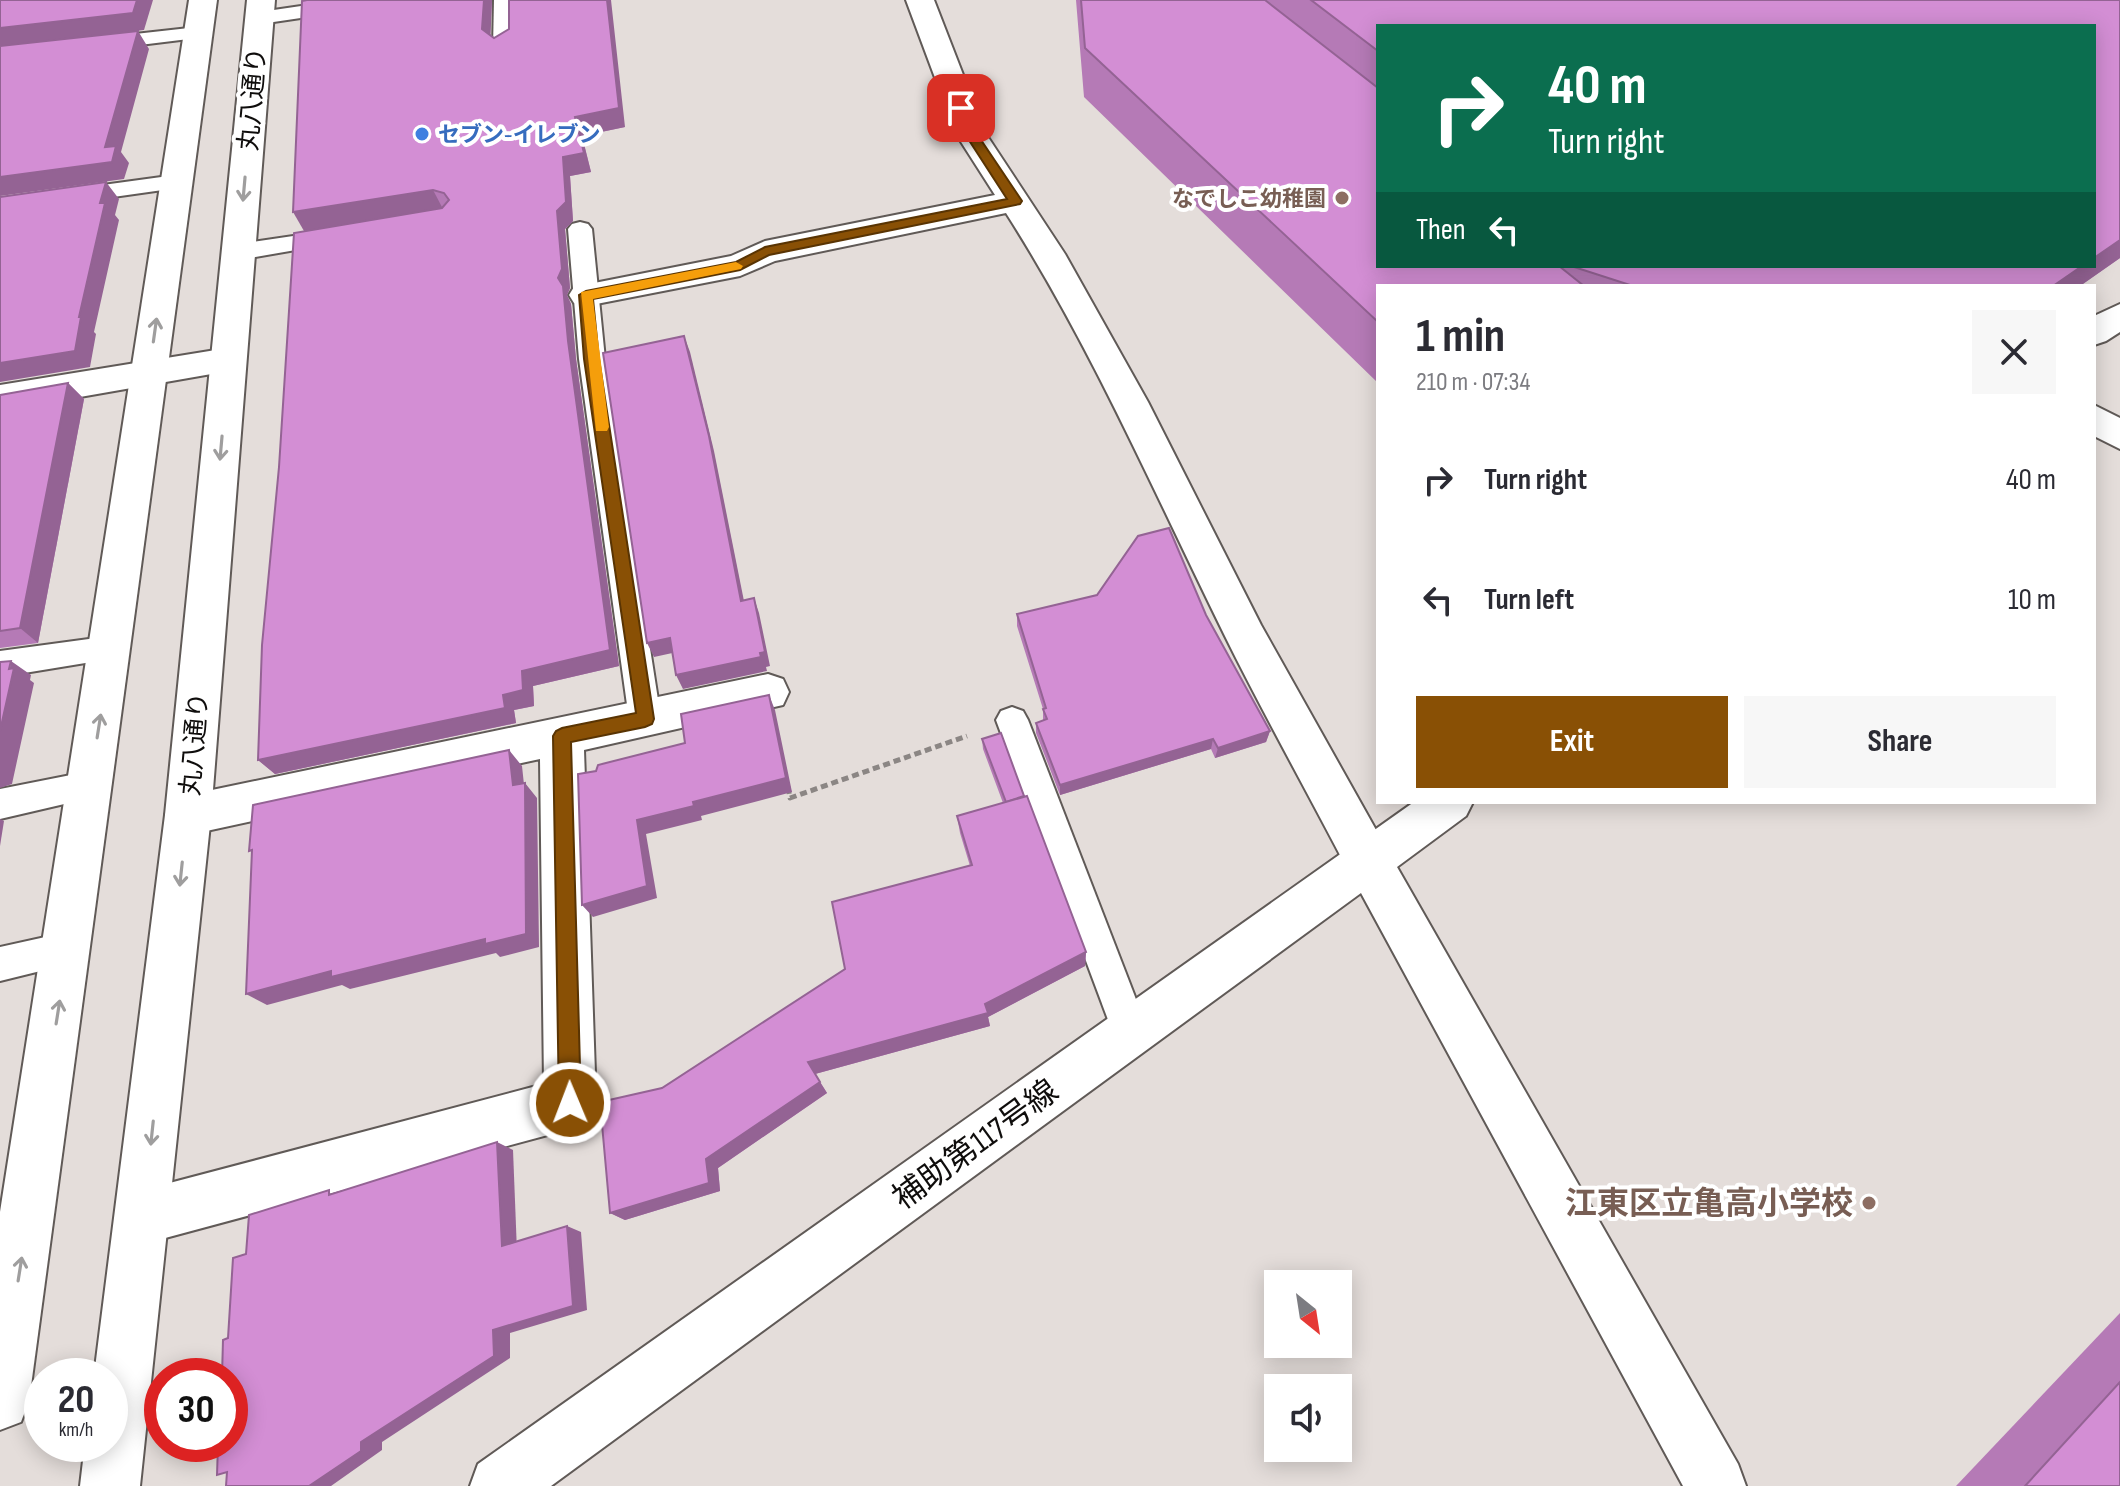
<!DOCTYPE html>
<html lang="en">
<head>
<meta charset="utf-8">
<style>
  body { margin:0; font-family:"Sofia Sans Condensed","Noto Sans JP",sans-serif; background:#f7f7f7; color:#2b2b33; height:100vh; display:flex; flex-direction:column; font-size:30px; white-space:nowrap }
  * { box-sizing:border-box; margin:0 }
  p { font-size:26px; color:#7c7c81 }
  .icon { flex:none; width:44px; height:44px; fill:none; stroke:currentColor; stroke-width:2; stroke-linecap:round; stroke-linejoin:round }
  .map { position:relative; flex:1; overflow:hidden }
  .side { position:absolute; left:1376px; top:284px; width:720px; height:520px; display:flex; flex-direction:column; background:#fff; border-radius:0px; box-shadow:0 4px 20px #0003 }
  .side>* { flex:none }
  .top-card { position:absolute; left:1376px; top:24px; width:720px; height:244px; border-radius:0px; box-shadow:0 4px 20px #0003; background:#0b6e4f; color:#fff; overflow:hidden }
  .needle { width:52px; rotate:150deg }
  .tools { position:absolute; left:1264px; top:1270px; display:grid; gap:16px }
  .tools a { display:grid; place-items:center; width:88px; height:88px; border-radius:0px; background:#fff; box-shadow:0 4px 20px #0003; font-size:40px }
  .speed { position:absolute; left:24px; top:1358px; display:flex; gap:16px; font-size:40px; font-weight:700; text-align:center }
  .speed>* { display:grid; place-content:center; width:104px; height:104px; border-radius:50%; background:#fff; box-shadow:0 4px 20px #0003; line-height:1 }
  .speed small { font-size:20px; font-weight:400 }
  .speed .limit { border:12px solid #d22; background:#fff; color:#111 }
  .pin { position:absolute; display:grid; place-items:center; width:68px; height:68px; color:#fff; margin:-34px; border-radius:16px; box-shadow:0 4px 12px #0006 }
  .me { position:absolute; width:88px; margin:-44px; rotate:359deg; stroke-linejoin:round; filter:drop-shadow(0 0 6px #0008) }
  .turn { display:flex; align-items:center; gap:28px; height:168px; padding:0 40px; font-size:36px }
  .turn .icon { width:104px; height:104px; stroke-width:2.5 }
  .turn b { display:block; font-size:56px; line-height:68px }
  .then { display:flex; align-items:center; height:76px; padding:0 40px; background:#0003; gap:16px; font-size:30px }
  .round { display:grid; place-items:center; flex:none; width:84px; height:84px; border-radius:0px; background:#f7f7f7 }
  .head { display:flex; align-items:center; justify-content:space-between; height:136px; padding:0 40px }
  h1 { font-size:48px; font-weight:700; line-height:60px }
  .cta { display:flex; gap:16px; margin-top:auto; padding:16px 40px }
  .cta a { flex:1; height:92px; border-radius:0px; background:#895005; color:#fff; font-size:32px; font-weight:700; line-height:92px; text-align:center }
  .cta a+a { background:#f7f7f7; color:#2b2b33 }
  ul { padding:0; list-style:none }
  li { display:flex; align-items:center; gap:24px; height:120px; padding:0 40px }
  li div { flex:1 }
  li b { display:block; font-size:30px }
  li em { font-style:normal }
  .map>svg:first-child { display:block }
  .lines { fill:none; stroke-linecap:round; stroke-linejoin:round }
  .service-casing { stroke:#605a57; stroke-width:4 }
  .pedestrian-casing { stroke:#605a57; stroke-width:4 }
  .minor-casing { stroke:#605a57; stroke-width:4 }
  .tertiary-casing { stroke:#605a57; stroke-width:4 }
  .secondary-casing { stroke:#605a57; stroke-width:4 }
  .path { stroke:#8b8684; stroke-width:5; stroke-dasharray:7 4; stroke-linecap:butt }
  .service { fill:#fff; fill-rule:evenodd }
  .pedestrian { fill:#fff; fill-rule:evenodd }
  .minor { fill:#fff; fill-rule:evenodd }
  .tertiary { fill:#fff; fill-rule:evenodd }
  .secondary { fill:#fff; fill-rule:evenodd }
  .wall { fill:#b57ab6; fill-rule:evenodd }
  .shaded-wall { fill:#946394 }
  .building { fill:#d38ed4; stroke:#946394; stroke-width:2 }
  .oneway { stroke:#9f9e9e }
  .route { fill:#895005; stroke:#593403; stroke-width:2 }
  .slow { fill:#f59e0b }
  .shop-dot { fill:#3f7fe0; stroke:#fff; stroke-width:3 }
  .education-dot { fill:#8d6e63; stroke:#fff; stroke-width:3 }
  .labels { text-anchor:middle; stroke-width:8; stroke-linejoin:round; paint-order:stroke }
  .far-shop-label { font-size:22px; font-weight:bold; fill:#366cbe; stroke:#fff; text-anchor:start }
  .far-education-label { font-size:22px; font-weight:bold; fill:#785e54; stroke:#fff; text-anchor:end }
  .street-label { font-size:26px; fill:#0f0d0c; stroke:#fff }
  .near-street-label { font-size:32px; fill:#0f0d0c; stroke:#fff }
  .near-education-label { font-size:32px; font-weight:bold; fill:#785e54; stroke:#fff; text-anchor:end }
</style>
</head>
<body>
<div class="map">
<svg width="2120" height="1486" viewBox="0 0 2120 1486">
  <rect width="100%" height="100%" fill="#e4ddda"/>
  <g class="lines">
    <!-- service casing -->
    <g class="service-casing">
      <g id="service">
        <path d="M342 0H392L382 6 260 24 250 18 260 12Z"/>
        <path d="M494 0H514L513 48 503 54 493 48Z"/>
        <path d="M198 27 205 29 208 33 205 37 99 50 89 44 99 38Z"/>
        <path d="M176 175 184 177 187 182 184 187 0 213V199Z"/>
        <path d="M580 222 588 224 592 229 605 359 661 719 656 728 645 732 634 728 629 719 579 359 568 229 572 224Z"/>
        <path d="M334 230 342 232 346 237 342 242 238 260 230 257 226 252 230 247 238 244Z"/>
        <path d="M111 636 122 639 126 648 122 657 0 677V651Z"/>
        <path d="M1012 707 1023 711 1028 720 1149 1033 1144 1046 1131 1051 1118 1046 1113 1033 996 720 1001 711Z"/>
        <path d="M91 771 103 775 107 785 103 795 0 819V789Z"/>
        <path d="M68 932 81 937 86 949 81 961 0 981V947Z"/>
      </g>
    </g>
    <!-- pedestrian casing -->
    <g class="pedestrian-casing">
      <path id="pedestrian" d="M2094 405 2120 418V449L2094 436Z"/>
    </g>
    <!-- minor casing -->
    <g class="minor-casing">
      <g id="minor">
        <path d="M906 0H934L986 134 1065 254 1148 402 1261 625 1385 846 1391 861 1385 876 1368 882 1351 876C1309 795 1264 715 1224 634 1154 492 1091 346 1006 213L775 261 740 276 586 306 574 303 569 295 574 287 731 256 765 241 995 195 956 134Z"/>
        <path d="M228 348 240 351 246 360 240 369 0 411V385Z"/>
        <path d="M768 674 783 679 789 692 783 705 584 750 596 1103 588 1121 570 1129 143 1244 124 1236 116 1217 124 1198 143 1190 544 1084 540 759 188 835 172 829 165 815 172 801 188 795Z"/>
      </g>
    </g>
    <!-- tertiary casing -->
    <g class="tertiary-casing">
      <g id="tertiary">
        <path d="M2120 304V332L2106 341 2094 345V316Z"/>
        <path d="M1414 802H1473L1466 816 1397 867 1738 1464 1746 1486H1683L1361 893 551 1486H470L478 1464Z"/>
      </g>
    </g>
    <!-- secondary casing -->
    <g class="secondary-casing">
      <g id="secondary">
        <path d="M189 0H217L29 1401 21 1422 0 1430V1212Z"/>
        <path d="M247 0H275L211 815 140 1486H80L85 1444H110V1376H94L165 815Z"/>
      </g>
    </g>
    <!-- path -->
    <path class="path" d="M788 787 790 798 967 736"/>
    <!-- service -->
    <use href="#service" class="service"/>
    <!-- pedestrian -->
    <use href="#pedestrian" class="pedestrian"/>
    <!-- minor -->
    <use href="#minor" class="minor"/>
    <!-- tertiary -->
    <use href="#tertiary" class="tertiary"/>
    <!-- secondary -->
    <use href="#secondary" class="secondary"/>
  </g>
  <!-- wall -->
  <g class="wall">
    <path d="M307 0H492L490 35 625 127 582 136 591 172 570 176 573 221 565 229 570 288 567 295 571 304 576 359 619 666 533 686 534 706 514 710 516 723 275 774 258 760 366 221 304 231Z"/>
    <path d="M1076 0H2120V258L2080 286H1378V383L1084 97ZM1378 26 2094 266H1378Z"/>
    <path d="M68 383 84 399 38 643 0 648V395Z"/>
    <path d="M1017 614 1206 615 1270 731 1266 742 1215 758 1211 749 1060 795 1036 733V723L1043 721V709L1017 626Z"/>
    <path d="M982 739 1024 797 1086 952 1085 966 988 1017 990 1026 815 1074 827 1093 718 1168 720 1191 625 1220 610 1213 662 1088 845 969 970 866 960 833 957 816 1003 803 983 749Z"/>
    <path d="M2120 1313V1486H1956Z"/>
  </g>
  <!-- shaded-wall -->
  <g class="shaded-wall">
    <path d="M137 0H153L144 30 0 47V28Z"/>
    <path d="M484 0H492L490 48 482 29Z"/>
    <path d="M607 0H611L625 127 582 136 591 172 570 176 573 221 565 229 570 288 567 295 571 304 576 359 619 666 533 686 534 706 514 710 516 723 275 774 258 760 503 695 522 671 558 278 557 211 563 157Z"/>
    <path d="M138 31 149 49 121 152 129 163 124 179 0 196V177L105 147Z"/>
    <path d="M106 182 119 199 115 215 119 220 94 332 96 334 90 367 0 382V363L79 317 100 203Z"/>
    <path d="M433 190 443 209 304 231 293 212Z"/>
    <path d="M2120 240V258L2080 286H2053L2082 266H2094V258Z"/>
    <path d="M684 336 690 352 714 451 747 616 741 601Z"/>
    <path d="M68 383 84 399 38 643 20 628Z"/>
    <path d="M754 598 759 613 770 666 766 667 767 671 683 689 676 675Z"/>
    <path d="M670 638 677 652 654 657 647 643Z"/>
    <path d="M11 661 31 675 30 680 34 683 12 784 0 788V731Z"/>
    <path d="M769 695 775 710 792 792 701 816 702 820 646 834 657 898 593 917 582 905 637 820 693 802Z"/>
    <path d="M1270 731 1266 742 1215 758 1218 748Z"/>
    <path d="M1213 739 1211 749 1060 795V785Z"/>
    <path d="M509 750 522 766 525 794V783L537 798 539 947 500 957 496 953 350 989 342 985 267 1005 246 994 513 785Z"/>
    <path d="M0 819 4 821 0 846Z"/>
    <path d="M1086 952 1085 966 988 1017 990 1026 815 1074 827 1093 718 1168 720 1191 625 1220 610 1213 706 1159 808 1062 985 1004Z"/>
    <path d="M497 1142 513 1150 517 1252 502 1246Z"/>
    <path d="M567 1226 581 1232 587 1310 510 1333V1358L382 1442V1450L331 1486H309L493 1330Z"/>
  </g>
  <!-- building -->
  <g class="building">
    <path d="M0 0H137L133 13 0 28Z"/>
    <path d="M307 0H484L482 29 494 38 509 29V0H607L619 108 575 117 584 153 563 157 566 202 557 211 562 269 558 278 563 286 568 341 610 650 522 671 523 690 503 695 505 708 258 760 262 645 279 467 294 233 442 208 449 200 444 193 433 190 293 212 302 1Z"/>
    <path d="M1081 0H1265L1378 88V266H1559L1584 286H1378V322L1085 48Z"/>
    <path d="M1311 0H2120V240L2094 258V26H1378V51Z"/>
    <path d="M138 31 105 147 116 146 112 162 0 177V46Z"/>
    <path d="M106 182 100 203H105L79 317H81L75 351 0 363V197Z"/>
    <path d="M1571 266H2082L2053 286H1633Z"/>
    <path d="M684 336 709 436 741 601 754 598 765 652 760 653 761 657 676 675 670 638 647 643 603 353Z"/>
    <path d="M68 383 20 628 0 631V395Z"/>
    <path d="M1169 528 1206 615 1270 731 1218 748 1213 739 1060 785 1036 723 1047 719 1043 709 1046 708 1017 614 1097 595 1138 536Z"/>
    <path d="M11 661 9 669 14 668 0 731V662Z"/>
    <path d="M769 695 786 778 693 802 694 806 637 820 647 886 582 905 578 774 596 771 598 765 685 743 681 714Z"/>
    <path d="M1001 733 1024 796 1006 802 982 739Z"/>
    <path d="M509 750 513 785 525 783 526 934 485 944V939L331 977V971L246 994 252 850 249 851 253 805Z"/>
    <path d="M1027 796 1086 952 985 1004 988 1013 808 1062 820 1082 706 1159 709 1183 610 1213 600 1102 662 1088 845 969 832 902 972 865 957 816Z"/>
    <path d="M497 1142 502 1246 567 1226 573 1306 493 1330 494 1356 361 1442V1451L309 1486H226L227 1472 217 1475 218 1444H230V1376H222L223 1340 228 1338 233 1258 246 1254 249 1215 329 1190V1195Z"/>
    <path d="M2120 1382V1486H2025Z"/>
  </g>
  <!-- one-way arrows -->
  <defs><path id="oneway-shaft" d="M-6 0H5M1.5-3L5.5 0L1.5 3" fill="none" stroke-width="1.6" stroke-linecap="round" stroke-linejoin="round" transform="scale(2)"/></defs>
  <g class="oneway">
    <use href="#oneway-shaft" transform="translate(244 189) rotate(95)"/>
    <use href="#oneway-shaft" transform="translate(155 330) rotate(-82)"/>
    <use href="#oneway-shaft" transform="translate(221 448) rotate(95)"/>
    <use href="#oneway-shaft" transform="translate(99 726) rotate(-81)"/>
    <use href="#oneway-shaft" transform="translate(181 874) rotate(96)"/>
    <use href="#oneway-shaft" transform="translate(58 1012) rotate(-81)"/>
    <use href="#oneway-shaft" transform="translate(152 1133) rotate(96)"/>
    <use href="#oneway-shaft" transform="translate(20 1269) rotate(-81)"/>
  </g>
  <!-- route -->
  <path class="route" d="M961 105 967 108 977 134 1022 201 1020 204 769 255 740 270 593 299 599 359 654 719 652 724 645 727 571 742 581 1103 577 1110 570 1113 562 1110 559 1103 553 736 556 731 562 728 636 713 584 359 579 295 586 291 736 262 765 247 1007 199 965 134 955 108Z"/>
  <!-- slow -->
  <path class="slow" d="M736 262 743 266 741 269 593 299 609 427 607 431H596L581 292Z"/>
  <!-- markers -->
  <circle class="shop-dot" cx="422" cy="134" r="8"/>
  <g class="education-dot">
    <circle cx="1342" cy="198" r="8"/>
    <circle cx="1869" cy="1203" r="8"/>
  </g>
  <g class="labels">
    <!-- far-shop labels -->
    <g class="far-shop-label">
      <text x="438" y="142">セブン-イレブン</text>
    </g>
    <!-- far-education labels -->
    <g class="far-education-label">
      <text x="1326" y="206">なでしこ幼稚園</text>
    </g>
    <!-- street labels -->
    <g class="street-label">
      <text transform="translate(252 99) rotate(-85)" y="9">丸八通り</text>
      <text transform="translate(194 744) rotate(-85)" y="9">丸八通り</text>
    </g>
    <!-- near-street labels -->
    <g class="near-street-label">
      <text transform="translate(975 1144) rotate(-36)" y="11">補助第117号線</text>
    </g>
    <!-- near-education labels -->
    <g class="near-education-label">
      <text x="1853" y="1214">江東区立亀高小学校</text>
    </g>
  </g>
</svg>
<div class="tools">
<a><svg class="needle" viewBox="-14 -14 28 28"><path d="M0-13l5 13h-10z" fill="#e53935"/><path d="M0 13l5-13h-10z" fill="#7c7c81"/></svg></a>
<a><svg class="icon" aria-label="sound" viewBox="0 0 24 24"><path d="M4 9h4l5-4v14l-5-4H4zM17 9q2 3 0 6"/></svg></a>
</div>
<div class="speed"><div>20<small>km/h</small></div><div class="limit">30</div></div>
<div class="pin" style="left:961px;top:108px;background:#d93025"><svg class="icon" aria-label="arrive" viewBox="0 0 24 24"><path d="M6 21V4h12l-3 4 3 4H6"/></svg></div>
<svg class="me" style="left:570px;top:1103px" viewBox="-20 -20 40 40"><circle r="17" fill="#895005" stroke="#fff" stroke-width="3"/><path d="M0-11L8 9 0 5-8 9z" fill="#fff"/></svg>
<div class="top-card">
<div class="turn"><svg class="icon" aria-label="right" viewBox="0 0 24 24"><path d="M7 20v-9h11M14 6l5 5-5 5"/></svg><div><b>40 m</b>Turn right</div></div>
<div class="then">Then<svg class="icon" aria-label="left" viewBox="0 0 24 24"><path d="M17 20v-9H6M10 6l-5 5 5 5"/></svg></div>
</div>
<section class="side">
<div class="head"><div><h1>1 min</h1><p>210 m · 07:34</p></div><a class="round"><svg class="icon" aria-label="close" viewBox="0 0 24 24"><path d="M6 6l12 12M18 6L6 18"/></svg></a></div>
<ul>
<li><svg class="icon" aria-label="right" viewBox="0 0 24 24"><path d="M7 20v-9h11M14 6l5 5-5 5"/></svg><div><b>Turn right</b></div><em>40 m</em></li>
<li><svg class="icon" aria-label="left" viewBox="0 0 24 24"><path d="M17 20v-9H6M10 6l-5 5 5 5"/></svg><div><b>Turn left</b></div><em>10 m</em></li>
</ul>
<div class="cta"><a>Exit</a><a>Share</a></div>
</section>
</div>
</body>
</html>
